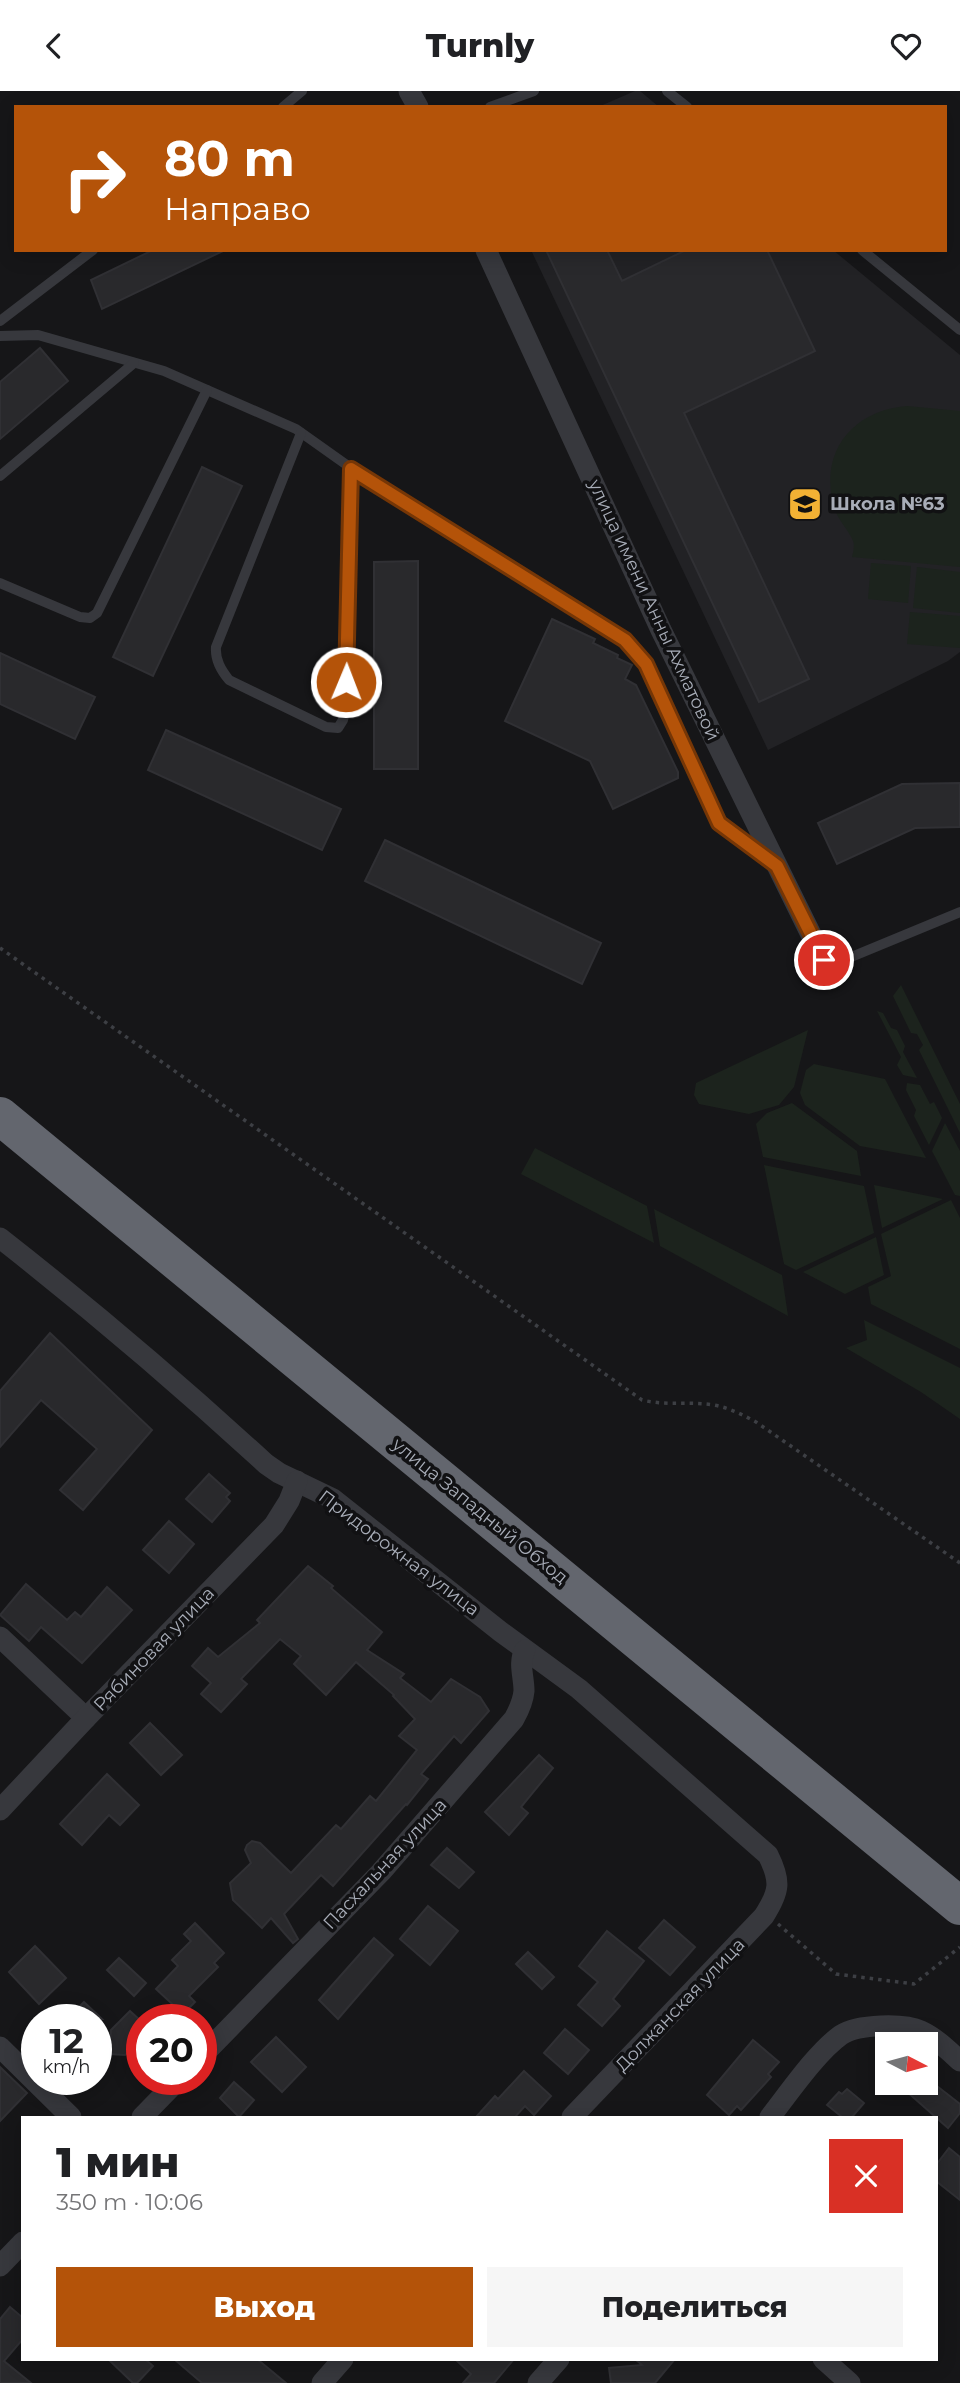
<!DOCTYPE html>
<html lang="ru">
<head>
<meta charset="utf-8">
<style>
  body { margin:0; font-family:Montserrat,sans-serif; background:#f6f6f6; color:#202124; height:100vh; display:flex; flex-direction:column; font-size:26px; white-space:nowrap }
  * { box-sizing:border-box; margin:0 }
  p { font-size:23px; color:#757577 }
  .icon { flex:none; width:38px; height:38px; fill:none; stroke:currentColor; stroke-width:2; stroke-linecap:round; stroke-linejoin:round }
  .map { position:relative; flex:1; overflow:hidden }
  .details { position:absolute; left:21px; top:2025px; width:917px; height:245px; display:flex; flex-direction:column; background:#fff; border-radius:0px; box-shadow:0 4px 18px #0003 }
  .details>* { flex:none }
  .guide { position:absolute; left:14px; top:14px; width:933px; height:147px; border-radius:0px; box-shadow:0 4px 18px #0003; background:#b45309; color:#fff; overflow:hidden }
  .needle { width:46px; rotate:96deg }
  .controls { position:absolute; left:875px; top:1941px; display:grid; gap:14px }
  .controls a { display:grid; place-items:center; width:63px; height:63px; border-radius:0px; background:#fff; box-shadow:0 4px 18px #0003; font-size:35px }
  .speed { position:absolute; left:21px; top:1913px; display:flex; gap:14px; font-size:35px; font-weight:700; text-align:center }
  .speed>* { display:grid; place-content:center; width:91px; height:91px; border-radius:50%; background:#fff; box-shadow:0 4px 18px #0003; line-height:1 }
  .speed small { font-size:18px; font-weight:400 }
  .speed .limit { border:10px solid #d22; background:#fff; color:#111 }
  .pin { position:absolute; display:grid; place-items:center; width:60px; height:60px; color:#fff; margin:-30px; border:4px solid #fff; border-radius:50%; box-shadow:0 2px 7px #0007 }
  .me { position:absolute; width:77px; margin:-38px; rotate:1deg; stroke-linejoin:round; filter:drop-shadow(0 0 5px #0008) }
  .turn { display:flex; align-items:center; gap:24px; height:147px; padding:0 35px; font-size:32px }
  .turn .icon { width:91px; height:91px; stroke-width:2.5 }
  .turn b { display:block; font-size:49px; line-height:60px }
  .round { display:grid; place-items:center; flex:none; width:74px; height:74px; border-radius:0px; background:#f6f6f6 }
  .overview { display:flex; align-items:center; justify-content:space-between; height:119px; padding:0 35px }
  h1 { font-size:42px; font-weight:800; line-height:52px }
  .primary-button { display:flex; gap:14px; margin-top:auto; padding:14px 35px }
  .primary-button a { flex:1; height:80px; border-radius:0px; background:#b45309; color:#fff; font-size:28px; font-weight:800; line-height:80px; text-align:center }
  .primary-button a+a { background:#f6f6f6; color:#202124 }
  header { display:flex; justify-content:space-between; align-items:center; height:91px; padding:0 35px; background:#fff; font-size:32px; font-weight:800 }
  .map>svg:first-child { display:block }
  .built { fill:#222225 }
  .green { fill:#1c231d }
  .building { fill:#29292c; stroke:#303034; stroke-width:2 }
  .lines { fill:none; stroke-linecap:round; stroke-linejoin:round }
  .path { stroke:#3d3f44; stroke-width:3.5; stroke-dasharray:3.5 5; stroke-linecap:butt }
  .lane { stroke:#37383d; stroke-width:10 }
  .street { stroke:#37383d; stroke-width:21 }
  .highway { stroke:#63666e; stroke-width:38 }
  .route-casing { stroke:#753606; stroke-width:18 }
  .route { stroke:#b45309; stroke-width:12 }
  .labels { text-anchor:middle; stroke-width:7; stroke-linejoin:round; paint-order:stroke }
  .poi-label { font-size:18px; font-weight:bold; fill:#a8adb8; stroke:#111113; text-anchor:start }
  .street-label { font-size:18px; fill:#a8adb8; stroke:#111113 }
</style>
</head>
<body>
<header><svg class="icon" aria-label="back" viewBox="0 0 24 24"><path d="M15 5l-7 7 7 7"/></svg>Turnly<svg class="icon" aria-label="heart" viewBox="0 0 24 24"><path d="M12 20l-8-8c-3-5 5-10 8-4 3-6 11-1 8 4z"/></svg></header>
<div class="map">
<svg width="960" height="2292" viewBox="0 0 960 2292">
  <rect width="100%" height="100%" fill="#161618"/>
  <!-- built -->
  <g class="built">
    <path d="M635 0H640L659 16H598Z"/>
    <path d="M531 159H833L960 264V561L948 570 768 659Z"/>
  </g>
  <!-- green -->
  <g class="green">
    <path d="M907 315 960 320V476L852 466C853 462 855 454 853 450 848 437 837 430 833 412 820 358 855 319 907 315Z"/>
    <path d="M871 472 911 475 908 512 868 508Z"/>
    <path d="M917 476 960 481V522L913 517Z"/>
    <path d="M910 521 960 525V557L907 553Z"/>
    <path d="M901 894 960 1013V1042L919 959 923 954 917 943 911 942 893 905Z"/>
    <path d="M877 920 883 922 891 937 897 939 905 955 903 961 917 987 903 984 897 974 901 966Z"/>
    <path d="M808 939 794 996 779 1014 749 1023 699 1013 694 1004 696 992Z"/>
    <path d="M814 973 885 988 926 1067 860 1055 805 1014 800 1002 806 979Z"/>
    <path d="M907 992 920 994 930 1013 934 1011 942 1027 929 1054 914 1025 916 1019 906 999Z"/>
    <path d="M792 1012 857 1060 861 1085 763 1066 756 1033 767 1022Z"/>
    <path d="M945 1032 960 1060V1105L955 1104 932 1060Z"/>
    <path d="M535 1057 647 1115 654 1152 521 1083Z"/>
    <path d="M764 1074 864 1095 874 1142 796 1179 784 1173Z"/>
    <path d="M874 1094 943 1108 882 1137Z"/>
    <path d="M951 1109 960 1127V1258L871 1213 868 1196 891 1185 881 1143Z"/>
    <path d="M654 1118 782 1184 788 1225 660 1155Z"/>
    <path d="M876 1146 884 1184 845 1203 803 1181Z"/>
    <path d="M864 1229 960 1277V1328L921 1301 846 1257 867 1249Z"/>
  </g>
  <!-- building -->
  <g class="building">
    <path d="M153 159H225L102 218 91 189Z"/>
    <path d="M546 159H607L622 190 686 159H767L815 260 684 322 809 588 759 611Z"/>
    <path d="M40 257 68 290 0 348V291Z"/>
    <path d="M202 376 242 395 153 585 113 566Z"/>
    <path d="M418 470V678H374V471Z"/>
    <path d="M552 528 595 548 593 552 618 564 617 567 632 574 625 588 636 594 678 681V687L613 718 590 670 505 630Z"/>
    <path d="M0 562 95 606 75 648 0 613Z"/>
    <path d="M166 639 341 718 322 759 148 679Z"/>
    <path d="M960 692V736L915 737 837 773 818 732 902 693Z"/>
    <path d="M385 749 601 852 582 893 365 790Z"/>
    <path d="M50 1242 152 1339 83 1419 60 1399 97 1358 41 1309 0 1356V1300Z"/>
    <path d="M209 1383 230 1402 226 1406 230 1410 212 1431 186 1408Z"/>
    <path d="M169 1430 194 1453 169 1482 143 1459Z"/>
    <path d="M308 1475 333 1495 331 1497 382 1541 367 1559 404 1583 400 1587 431 1611 451 1588 480 1606 489 1620 461 1652 454 1645 421 1683 428 1688 407 1714 406 1713 333 1795 321 1784 284 1823 298 1848 293 1852 271 1827 262 1837 233 1809 230 1792 251 1772 245 1759 247 1754 252 1750 260 1752 291 1782 336 1734 341 1738 370 1705 376 1710 417 1659 399 1645 415 1628 393 1605 394 1604 356 1571 326 1604 294 1573 301 1565 280 1548 241 1588 247 1593 221 1621 201 1603 211 1592 192 1575 208 1557 218 1566 260 1532 257 1529Z"/>
    <path d="M26 1493 67 1529 75 1521 81 1526 107 1496 132 1519 82 1572 41 1536 29 1550 0 1524Z"/>
    <path d="M150 1632 182 1664 161 1684 130 1652Z"/>
    <path d="M539 1664 553 1677 521 1716 528 1722 509 1744 485 1721Z"/>
    <path d="M107 1683 139 1714 120 1734 109 1724 82 1754 60 1733Z"/>
    <path d="M447 1757 474 1781 459 1797 431 1774Z"/>
    <path d="M428 1815 458 1840 430 1874 400 1848Z"/>
    <path d="M664 1829 695 1856 670 1884 639 1857Z"/>
    <path d="M195 1832 224 1862 214 1872 218 1876 189 1905 195 1911 183 1923 156 1898 178 1875 172 1869 191 1850 184 1843Z"/>
    <path d="M607 1840 644 1870 613 1908 620 1915 602 1935 578 1914 598 1891 579 1875Z"/>
    <path d="M374 1847 393 1864 338 1928 319 1909Z"/>
    <path d="M35 1855 66 1887 39 1913 9 1881Z"/>
    <path d="M528 1861 554 1886 542 1898 516 1873Z"/>
    <path d="M119 1867 146 1892 134 1905 107 1879Z"/>
    <path d="M84 1911 102 1928H67Z"/>
    <path d="M130 1920 142 1931V1951L125 1964 109 1963 111 1939Z"/>
    <path d="M565 1938 589 1959 568 1983 544 1962Z"/>
    <path d="M276 1946 306 1976 282 2001 251 1971Z"/>
    <path d="M753 1949 779 1971 768 1983 771 1986 741 2019 737 2015 729 2024 707 2004Z"/>
    <path d="M0 1976 27 2002 0 2030Z"/>
    <path d="M524 1980 551 2005 534 2024 525 2015 515 2026H476L495 2005 498 2008Z"/>
    <path d="M234 1991 254 2009 239 2026 220 2007Z"/>
    <path d="M897 1992H933L960 2013V2022L948 2037Z"/>
    <path d="M847 1998 864 2012 852 2026H842L827 2014 839 2001 842 2003Z"/>
    <path d="M949 2057 960 2066V2109L936 2090V2074Z"/>
    <path d="M10 2216 23 2227V2248L4 2270 31 2292H0V2228Z"/>
    <path d="M108 2268H145L153 2275 137 2292H133Z"/>
    <path d="M174 2268H257L286 2292H202Z"/>
    <path d="M455 2268H514L494 2292H463L471 2283Z"/>
    <path d="M635 2268H675L655 2292H611L609 2277 642 2274Z"/>
  </g>
  <g class="lines">
    <!-- path -->
    <g class="path">
      <path d="M0 857 642 1309C666 1315 690 1310 714 1314 730 1317 743 1324 756 1331L960 1472"/>
      <path d="M778 1833 836 1883 914 1893 960 1856"/>
    </g>
    <!-- lane -->
    <g class="lane">
      <path d="M667 0 687 16"/>
      <path d="M283 16 302 0"/>
      <path d="M490 16 534 0"/>
      <path d="M862 159 960 239"/>
      <path d="M0 230 93 159"/>
      <path d="M0 245 38 244 164 280 296 338 358 382 625 549 646 573 719 732 770 769"/>
      <path d="M301 342 216 556C215 569 221 579 229 589L326 636 338 637 343 629 346 617 351 378"/>
      <path d="M0 385 134 272"/>
      <path d="M0 492 80 526 90 527 97 522 207 299"/>
      <path d="M827 876 960 821"/>
    </g>
    <!-- street -->
    <g class="street">
      <path d="M409 0 418 16"/>
      <path d="M486 159 661 539 827 876"/>
      <path d="M0 1147C92 1219 180 1294 266 1373L279 1382 333 1408 501 1541 579 1598 768 1764C781 1790 780 1800 764 1825L572 2026"/>
      <path d="M0 1546 86 1627"/>
      <path d="M0 1719 86 1627 274 1434 289 1410 297 1390"/>
      <path d="M0 1956 71 2026"/>
      <path d="M201 1966 381 1781 514 1628C519 1619 523 1611 524 1600 524 1585 518 1572 525 1559"/>
      <path d="M142 2026 179 1988"/>
      <path d="M770 2026C789 2002 816 1962 841 1944 858 1933 904 1932 921 1940 936 1947 948 1959 960 1970"/>
      <path d="M0 2175 23 2151"/>
      <path d="M823 2268 850 2292"/>
      <path d="M322 2292 343 2268"/>
      <path d="M538 2292 559 2268"/>
    </g>
    <!-- highway -->
    <path class="highway" d="M0 1025 960 1815"/>
  </g>
  <g class="lines">
    <!-- route casing -->
    <g class="route-casing">
      <path id="route" d="M346 591 351 378 625 549 646 573 719 732 777 775 824 869"/>
    </g>
    <!-- route -->
    <use href="#route" class="route"/>
  </g>
  <!-- icons -->
  <defs>
    <g id="school-square" transform="scale(1.75)"><rect x="-9" y="-9" width="18" height="18" rx="4" fill="#f2b134" stroke="#111113"/><path d="M0-5L7-2L0 1L-7-2ZM-4 1L0 2.5L4 1V4Q0 6-4 4Z" fill="#111"/></g>
  </defs>
  <g fill-rule="evenodd">
    <use href="#school-square" x="805" y="413"/>
  </g>
  <g class="labels">
    <!-- poi labels -->
    <g class="poi-label">
      <text x="830" y="419">Школа №63</text>
    </g>
    <!-- street labels -->
    <g class="street-label">
      <text transform="translate(654 519) rotate(65)" y="6">улица имени Анны Ахматовой</text>
      <text transform="translate(480 1420) rotate(39)" y="6">улица Западный Обход</text>
      <text transform="translate(399 1462) rotate(37)" y="6">Придорожная улица</text>
      <text transform="translate(154 1558) rotate(-46)" y="6">Рябиновая улица</text>
      <text transform="translate(385 1773) rotate(-47)" y="6">Пасхальная улица</text>
      <text transform="translate(680 1914) rotate(-46)" y="6">Должанская улица</text>
    </g>
  </g>
</svg>
<div class="controls">
<a><svg class="needle" viewBox="-14 -14 28 28"><path d="M0-13l5 13h-10z" fill="#e53935"/><path d="M0 13l5-13h-10z" fill="#757577"/></svg></a>
</div>
<div class="speed"><div>12<small>km/h</small></div><div class="limit">20</div></div>
<div class="pin" style="left:824px;top:869px;background:#d93025"><svg class="icon" aria-label="arrive" viewBox="0 0 24 24"><path d="M6 21V4h12l-3 4 3 4H6"/></svg></div>
<svg class="me" style="left:346px;top:591px" viewBox="-20 -20 40 40"><circle r="17" fill="#b45309" stroke="#fff" stroke-width="3"/><path d="M0-11L8 9 0 5-8 9z" fill="#fff"/></svg>
<div class="guide">
<div class="turn"><svg class="icon" aria-label="right" viewBox="0 0 24 24"><path d="M7 20v-9h11M14 6l5 5-5 5"/></svg><div><b>80 m</b>Направо</div></div>
</div>
<section class="details">
<div class="overview"><div><h1>1 мин</h1><p>350 m · 10:06</p></div><a class="round" style="background:#d93025;color:#fff"><svg class="icon" aria-label="close" viewBox="0 0 24 24"><path d="M6 6l12 12M18 6L6 18"/></svg></a></div>
<div class="primary-button"><a>Выход</a><a>Поделиться</a></div>
</section>
</div>
</body>
</html>
